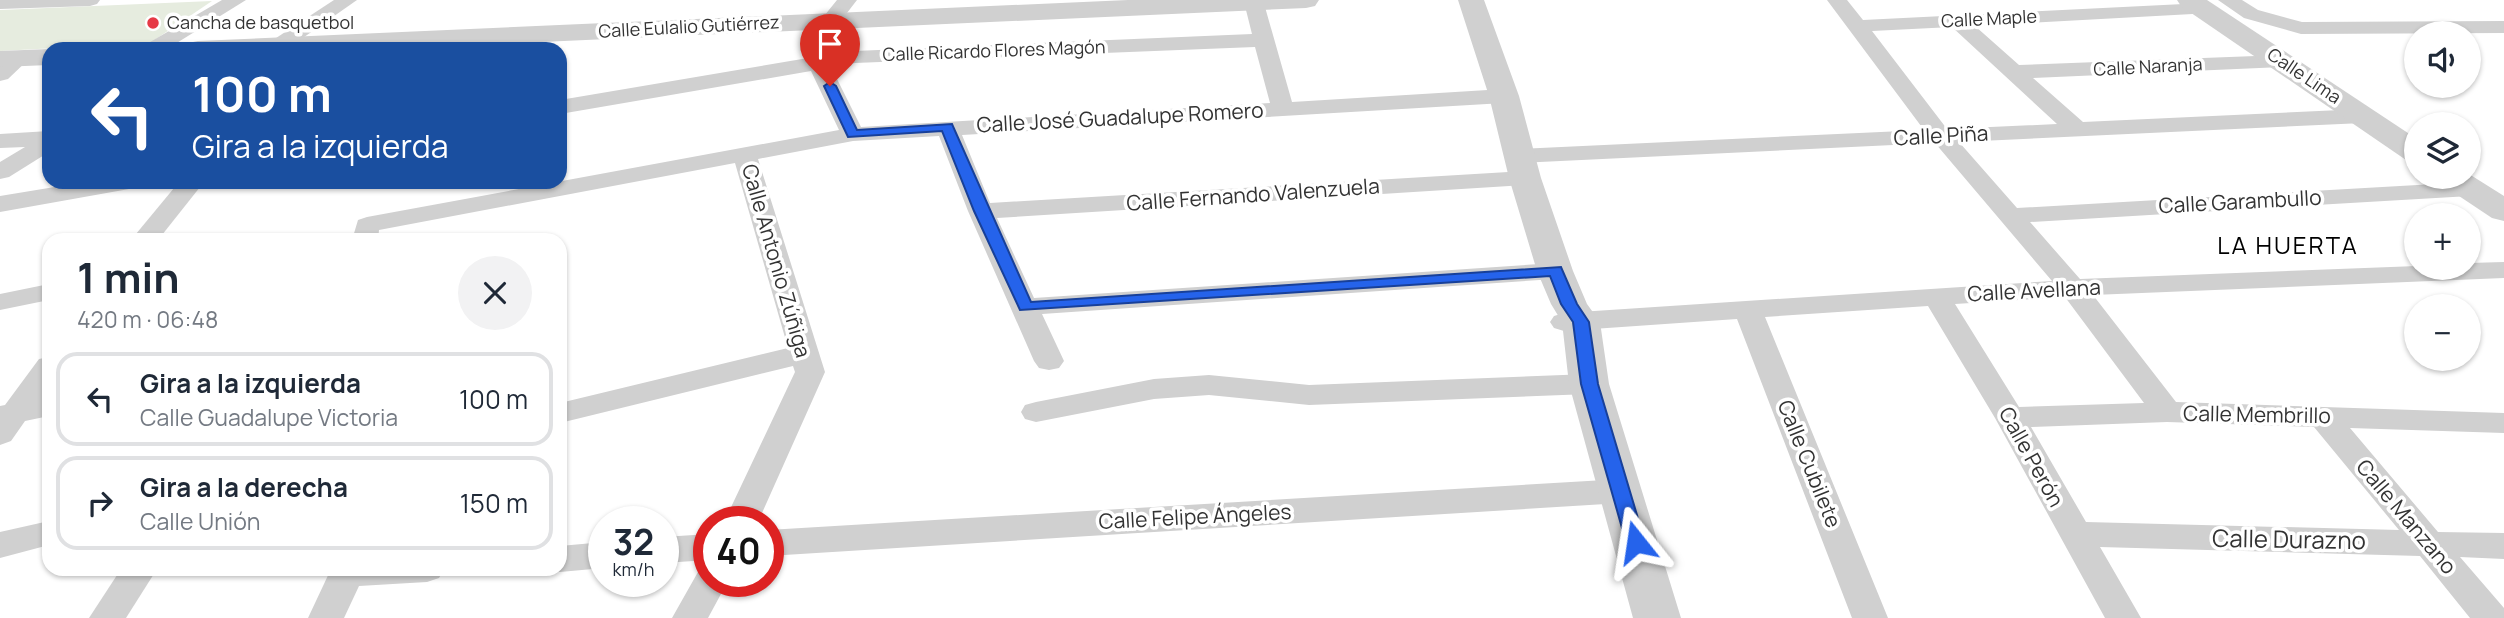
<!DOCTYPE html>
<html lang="es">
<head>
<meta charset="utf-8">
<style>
  body { margin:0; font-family:Manrope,sans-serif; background:#f2f2f3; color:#1f2937; height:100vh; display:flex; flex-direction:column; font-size:26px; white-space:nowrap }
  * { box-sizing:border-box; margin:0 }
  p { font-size:23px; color:#747a83 }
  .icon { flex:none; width:38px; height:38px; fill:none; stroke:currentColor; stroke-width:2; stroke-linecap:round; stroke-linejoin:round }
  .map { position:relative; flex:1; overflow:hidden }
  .panel { position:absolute; left:42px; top:233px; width:525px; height:343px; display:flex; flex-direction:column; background:#fff; border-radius:21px; box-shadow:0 2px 5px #0004 }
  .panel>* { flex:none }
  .banner { position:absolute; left:42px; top:42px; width:525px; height:147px; border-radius:21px; box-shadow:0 2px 5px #0004; background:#1a4fa0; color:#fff; overflow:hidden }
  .controls { position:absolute; left:2404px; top:21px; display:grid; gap:14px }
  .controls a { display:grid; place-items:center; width:77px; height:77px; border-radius:50%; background:#fff; box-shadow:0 2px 5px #0004; font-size:35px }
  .speed { position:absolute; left:588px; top:506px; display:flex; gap:14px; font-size:35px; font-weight:700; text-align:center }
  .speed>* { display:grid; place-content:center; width:91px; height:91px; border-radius:50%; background:#fff; box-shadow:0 2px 5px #0004; line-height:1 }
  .speed small { font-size:18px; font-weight:400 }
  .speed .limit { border:10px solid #d22; background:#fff; color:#111 }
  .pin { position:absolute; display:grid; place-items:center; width:60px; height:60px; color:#fff; margin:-72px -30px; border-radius:50% 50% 50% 0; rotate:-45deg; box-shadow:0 0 7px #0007 }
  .pin .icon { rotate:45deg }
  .me { position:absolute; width:77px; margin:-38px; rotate:345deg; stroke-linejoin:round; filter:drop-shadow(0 0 5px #0008) }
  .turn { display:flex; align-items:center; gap:24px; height:147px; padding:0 35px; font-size:32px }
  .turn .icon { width:91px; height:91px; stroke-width:2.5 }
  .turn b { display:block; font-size:49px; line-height:60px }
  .round { display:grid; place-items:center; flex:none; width:74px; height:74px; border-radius:37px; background:#f2f2f3 }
  .head { display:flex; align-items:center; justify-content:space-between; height:119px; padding:0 35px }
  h1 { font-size:42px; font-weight:700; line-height:52px }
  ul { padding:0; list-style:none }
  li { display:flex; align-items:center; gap:21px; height:94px; margin:0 14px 10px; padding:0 21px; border:4px solid #e0e1e3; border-radius:21px }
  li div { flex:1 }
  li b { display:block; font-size:26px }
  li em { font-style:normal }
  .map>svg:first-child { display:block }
  .green { fill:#e6ecdf }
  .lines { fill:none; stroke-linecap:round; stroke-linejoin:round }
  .minor { fill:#d0d0d0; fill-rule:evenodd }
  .tertiary { fill:#d0d0d0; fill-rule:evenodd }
  .route { fill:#2563eb; stroke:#184099; stroke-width:2 }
  .poi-dot { fill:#e63946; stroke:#fff; stroke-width:2.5 }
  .labels { text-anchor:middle; stroke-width:7; stroke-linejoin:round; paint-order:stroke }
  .far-street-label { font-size:18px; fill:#333; stroke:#fff }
  .far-poi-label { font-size:18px; fill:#333; stroke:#fff; text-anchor:start }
  .street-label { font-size:21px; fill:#333; stroke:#fff }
  .quarter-label { font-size:24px; letter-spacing:2px; fill:#000; stroke:#fff }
  .near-street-label { font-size:24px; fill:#333; stroke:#fff }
</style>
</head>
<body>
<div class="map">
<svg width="2504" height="618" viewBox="0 0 2504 618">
  <rect width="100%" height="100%" fill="#fff"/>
  <!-- green -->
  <path class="green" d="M212 1 150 43 0 51V10Z"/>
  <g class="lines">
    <!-- minor -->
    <g class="minor">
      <path d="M0 0H100L97 4 90 6 0 9Z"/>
      <path d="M222 0H246L167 49H141L145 45Z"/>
      <path d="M334 0H357L287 49H269L266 46 270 42Z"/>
      <path d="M837 0H857L840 22 831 55 855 51 1252 34 1244 2 1263 0 1292 102 1504 89 1512 91 1515 96 1512 101 1504 103 962 135 990 203 1525 171 1534 173 1537 178 1534 183 1525 185 997 218 1034 298 1555 263 1565 265 1568 271 1565 277 1555 279 1042 314 1064 361 1059 368 1049 370 1039 368 1034 361 968 211 939 136 853 141 758 159 825 372 758 522H724L795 372 793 366 560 423V403L788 348 735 163 379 230 378 240H352L358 220 367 217 839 130 811 71 560 114V100L808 58 820 21ZM1255 47 1270 103 861 127 831 67 855 63Z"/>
      <path d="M1827 0H1847L1863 20 2204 3 2211 5 2214 9 2211 13 1975 26 2019 65 2282 55 2290 56 2293 61 2290 66 2282 67 2033 78 2083 122 2363 109 2371 111 2374 116 2371 121 2363 123 1959 142 2017 208 2470 182 2479 184 2482 189 2479 194 2470 196 2030 222 2080 279 2417 266V268H2469V263L2504 262V278L2093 295 2176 402 2504 413V433L2350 428 2438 532 2504 533V559L2460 557 2504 608V618H2470L2420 556 2100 547 2141 618H2105L1995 418 1928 306 1765 317 1888 618H1852L1737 319 1564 331 1554 328 1550 322 1554 316 1564 313 2052 281 1935 143 1519 163 1511 161 1507 156 1511 151 1519 149 1924 130ZM1952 27 2057 124 1947 129 1872 31ZM2065 297 2144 403 2019 407 1955 304ZM2167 422 2314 427 2399 530 2086 522 2031 427Z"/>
      <path d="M2218 0H2242L2258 10 2302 22 2504 21V33L2301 34 2244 18Z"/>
      <path d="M500 30 507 32 510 36 504 49H482L493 32Z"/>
      <path d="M19 52 27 53 30 58 8 79 0 81V63L11 53Z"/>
      <path d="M49 131V152L9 177 0 179V162L25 147 0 148V134Z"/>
      <path d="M85 182H141L138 187 129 189 0 212V196Z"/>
      <path d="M179 182H204L158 240H131Z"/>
      <path d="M49 284V300L0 310V294Z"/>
      <path d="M49 357V387L42 397 49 396V416L25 421 11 441 0 445V406L5 405 39 359Z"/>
      <path d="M1589 374 1600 377 1604 384 1600 391 1589 394 1309 405 1209 395 1154 399 1036 422 1025 419 1021 412 1025 405 1036 402 1154 379 1209 375 1309 385Z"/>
      <path d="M1622 479 1634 483 1638 491 1634 499 1622 503 768 556V530Z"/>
      <path d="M49 521V545L0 558V532Z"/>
      <path d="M709 534V560L663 563V537Z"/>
      <path d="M604 542V568L560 572 550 569H560V546Z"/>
      <path d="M709 568V581H728L708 618H672L698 572Z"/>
      <path d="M121 569H157L126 618H89Z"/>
      <path d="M331 569H444L439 578 427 582 359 586 344 618H308Z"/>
    </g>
    <!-- tertiary -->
    <g class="tertiary">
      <path d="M1128 0H1319L1315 6 1306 8 384 49H184L188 43 198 41Z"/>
      <path d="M1458 0H1484L1519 96 1541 178 1573 271 1587 304 1600 322 1609 384 1681 618H1633L1569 384 1562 322 1551 304 1537 271 1509 178 1489 96Z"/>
      <path d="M2177 0H2207L2417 139V162L2406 160 2181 6Z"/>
      <path d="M49 49V65L0 67V51Z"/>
      <path d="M2469 174 2504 196V221L2492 218 2441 184 2436 177H2469Z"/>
    </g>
  </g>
  <!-- route -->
  <path class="route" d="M830 82 836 86 857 130 952 124 1031 302 1561 267 1577 304 1589 322 1598 384 1645 542 1643 547H1629L1626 542 1581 384 1573 322 1561 304 1550 276 1020 310 974 211 942 131 848 137 824 86Z"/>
  <!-- markers -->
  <circle class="poi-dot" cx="153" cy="23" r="7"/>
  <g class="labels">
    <!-- far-street labels -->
    <g class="far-street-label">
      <text transform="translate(1989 19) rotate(-3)" y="6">Calle Maple</text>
      <text transform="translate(689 27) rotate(-3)" y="6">Calle Eulalio Gutiérrez</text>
      <text transform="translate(994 51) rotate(-2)" y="6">Calle Ricardo Flores Magón</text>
      <text transform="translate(2148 67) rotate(-3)" y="6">Calle Naranja</text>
      <text transform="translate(2304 76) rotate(34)" y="6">Calle Lima</text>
    </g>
    <!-- far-poi labels -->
    <g class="far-poi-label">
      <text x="167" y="29">Cancha de basquetbol</text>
    </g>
    <!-- street labels -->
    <g class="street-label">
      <text transform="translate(1120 118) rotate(-3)" y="7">Calle José Guadalupe Romero</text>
      <text transform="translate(1941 136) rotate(-3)" y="7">Calle Piña</text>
      <text transform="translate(1253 195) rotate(-4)" y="7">Calle Fernando Valenzuela</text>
      <text transform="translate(2240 202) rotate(-3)" y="7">Calle Garambullo</text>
      <text transform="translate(776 261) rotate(74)" y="7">Calle Antonio Zúñiga</text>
      <text transform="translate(2034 291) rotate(-3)" y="7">Calle Avellana</text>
      <text transform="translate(2257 415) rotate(1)" y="7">Calle Membrillo</text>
      <text transform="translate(2031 457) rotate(61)" y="7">Calle Perón</text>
      <text transform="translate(1809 464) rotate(68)" y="7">Calle Cubilete</text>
      <text transform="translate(1195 517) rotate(-3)" y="7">Calle Felipe Ángeles</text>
      <text transform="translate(2406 517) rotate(50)" y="7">Calle Manzano</text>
    </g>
    <!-- quarter labels -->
    <g class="quarter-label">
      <text x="2288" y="254">LA HUERTA</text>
    </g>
    <!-- near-street labels -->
    <g class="near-street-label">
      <text transform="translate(2289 540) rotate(1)" y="8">Calle Durazno</text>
    </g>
  </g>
</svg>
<div class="controls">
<a><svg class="icon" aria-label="sound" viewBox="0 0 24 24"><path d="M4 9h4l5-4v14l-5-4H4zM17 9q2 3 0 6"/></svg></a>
<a><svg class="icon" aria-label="layers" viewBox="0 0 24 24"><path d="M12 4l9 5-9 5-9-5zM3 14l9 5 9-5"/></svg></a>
<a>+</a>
<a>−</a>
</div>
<div class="speed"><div>32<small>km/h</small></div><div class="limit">40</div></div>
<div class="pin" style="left:830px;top:86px;background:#d93025"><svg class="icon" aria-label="arrive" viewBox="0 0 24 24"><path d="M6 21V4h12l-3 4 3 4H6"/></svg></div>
<svg class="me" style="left:1636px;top:542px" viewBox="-20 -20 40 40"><path d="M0-17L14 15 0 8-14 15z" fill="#2563eb" stroke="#fff" stroke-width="4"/></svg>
<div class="banner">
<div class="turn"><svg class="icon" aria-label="left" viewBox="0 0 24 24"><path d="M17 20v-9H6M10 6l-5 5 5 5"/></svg><div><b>100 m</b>Gira a la izquierda</div></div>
</div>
<section class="panel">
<div class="head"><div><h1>1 min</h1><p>420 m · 06:48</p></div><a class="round"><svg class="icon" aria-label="close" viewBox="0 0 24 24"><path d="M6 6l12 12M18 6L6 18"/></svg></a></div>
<ul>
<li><svg class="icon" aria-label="left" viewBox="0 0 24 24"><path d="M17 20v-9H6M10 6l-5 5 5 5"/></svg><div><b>Gira a la izquierda</b><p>Calle Guadalupe Victoria</p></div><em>100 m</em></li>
<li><svg class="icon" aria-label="right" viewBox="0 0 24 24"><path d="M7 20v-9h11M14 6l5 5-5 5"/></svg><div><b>Gira a la derecha</b><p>Calle Unión</p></div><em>150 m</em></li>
</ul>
</section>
</div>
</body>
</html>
